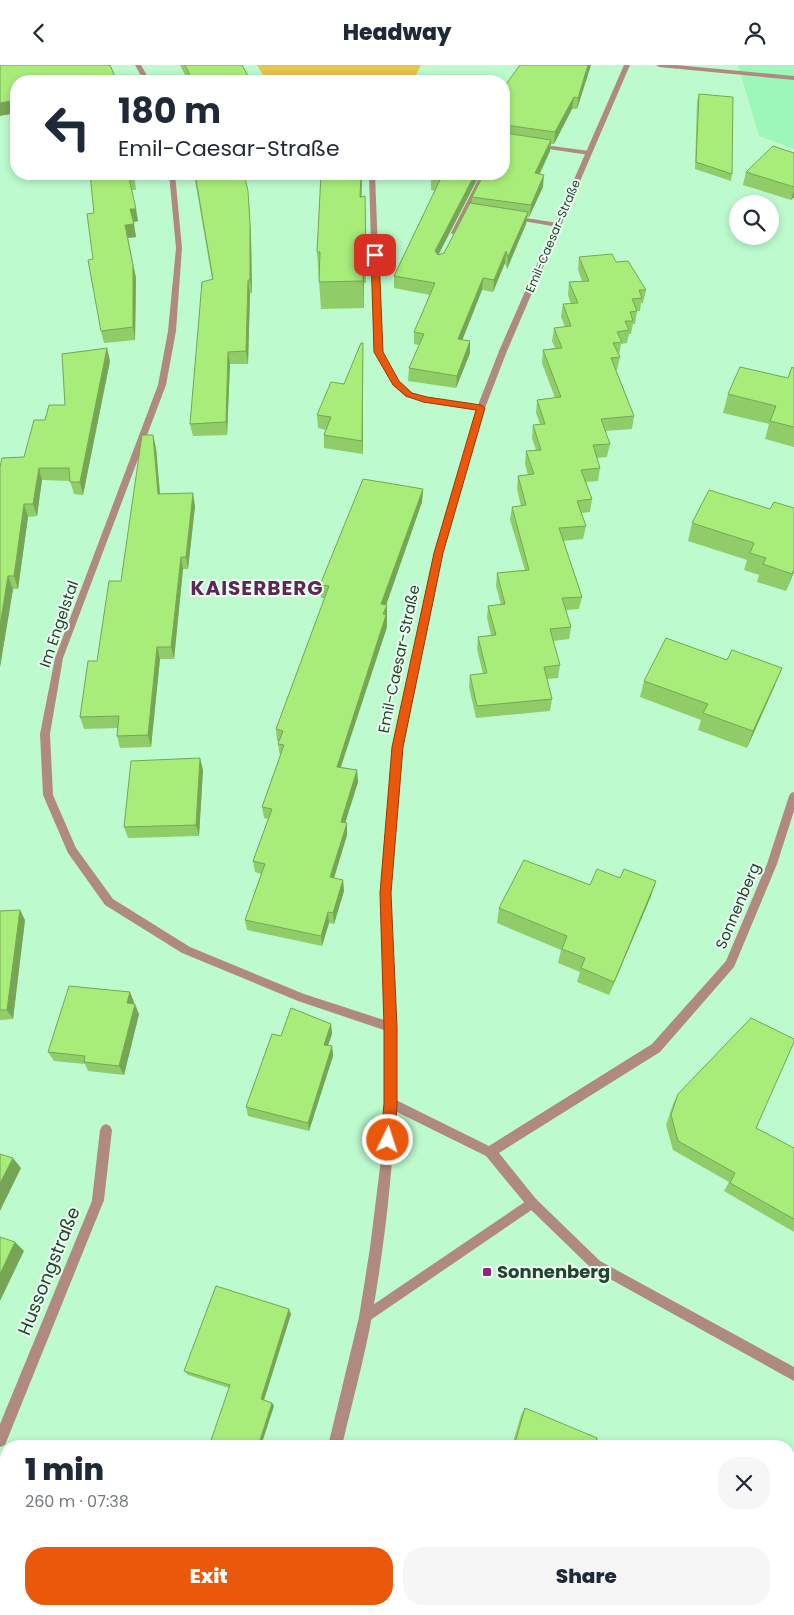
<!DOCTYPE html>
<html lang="en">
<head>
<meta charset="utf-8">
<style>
  body { margin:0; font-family:Poppins,sans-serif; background:#f6f6f7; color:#1f2937; height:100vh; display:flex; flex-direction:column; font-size:19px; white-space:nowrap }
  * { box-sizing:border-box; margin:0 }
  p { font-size:16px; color:#747a83 }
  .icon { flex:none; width:28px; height:28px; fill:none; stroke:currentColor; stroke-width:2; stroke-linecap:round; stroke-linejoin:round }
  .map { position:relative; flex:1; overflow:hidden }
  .sheet { position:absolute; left:0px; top:1375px; width:795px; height:175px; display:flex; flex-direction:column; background:#fff; border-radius:20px 20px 0 0; box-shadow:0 2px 8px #0003 }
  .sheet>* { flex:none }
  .top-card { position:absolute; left:10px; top:10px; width:500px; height:105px; border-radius:20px; box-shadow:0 2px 8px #0003; background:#fff; color:#1f2937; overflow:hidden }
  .buttons { position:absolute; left:729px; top:130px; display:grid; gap:10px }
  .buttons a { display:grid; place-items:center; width:50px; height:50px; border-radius:50%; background:#fff; box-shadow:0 2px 8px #0003; font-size:25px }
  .pin { position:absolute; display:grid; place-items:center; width:42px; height:42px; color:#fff; margin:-21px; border-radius:10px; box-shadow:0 2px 8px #0006 }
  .me { position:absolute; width:55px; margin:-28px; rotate:4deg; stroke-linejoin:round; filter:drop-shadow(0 0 4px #0008) }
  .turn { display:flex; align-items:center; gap:18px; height:105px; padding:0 25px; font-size:22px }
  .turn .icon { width:65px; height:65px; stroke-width:2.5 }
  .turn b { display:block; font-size:35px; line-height:42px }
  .round { display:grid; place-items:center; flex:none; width:52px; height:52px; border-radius:20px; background:#f6f6f7 }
  .summary { display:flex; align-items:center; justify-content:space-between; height:85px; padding:0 25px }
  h1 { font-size:30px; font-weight:800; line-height:38px }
  .action { display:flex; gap:10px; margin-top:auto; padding:10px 25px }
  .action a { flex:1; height:58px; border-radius:20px; background:#ea580c; color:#fff; font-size:20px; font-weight:800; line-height:58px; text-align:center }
  .action a+a { background:#f6f6f7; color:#1f2937 }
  header { display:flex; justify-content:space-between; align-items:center; height:65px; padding:0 25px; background:#fff; font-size:22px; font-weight:800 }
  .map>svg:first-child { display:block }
  .built { fill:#9df6ba }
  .green { fill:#e6c54b }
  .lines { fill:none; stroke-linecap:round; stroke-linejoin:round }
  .service { fill:#b08a80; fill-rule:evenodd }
  .minor { fill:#b08a80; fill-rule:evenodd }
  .wall { fill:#90cc68 }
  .shaded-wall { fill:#76a655 }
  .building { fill:#a8ed79; stroke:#76a655 }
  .route { fill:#ea580c; stroke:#983908 }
  .poi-dot { fill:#912283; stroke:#ecfcf0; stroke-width:2 }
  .labels { text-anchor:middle; stroke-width:4; stroke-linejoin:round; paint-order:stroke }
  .far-street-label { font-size:12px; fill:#23442e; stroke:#ecfcf0 }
  .street-label { font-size:15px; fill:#23442e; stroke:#ecfcf0 }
  .near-street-label { font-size:18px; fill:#23442e; stroke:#ecfcf0 }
  .near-poi-label { font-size:18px; font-weight:bold; fill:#23442e; stroke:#ecfcf0; text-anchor:start }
  .district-label { font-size:20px; font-weight:bold; letter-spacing:1px; fill:#5d2755; stroke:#ecfcf0 }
</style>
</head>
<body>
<header><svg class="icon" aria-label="back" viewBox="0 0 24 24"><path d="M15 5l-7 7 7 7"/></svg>Headway<svg class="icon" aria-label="person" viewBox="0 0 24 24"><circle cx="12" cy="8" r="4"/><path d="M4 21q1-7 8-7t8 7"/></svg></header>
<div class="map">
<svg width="794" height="1550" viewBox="0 0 794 1550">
  <rect width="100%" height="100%" fill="#bdfbcf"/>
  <!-- built -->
  <path class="built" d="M738 0H794V84L759 71Z"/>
  <!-- green -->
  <path class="green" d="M257 0H421L413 16H267Z"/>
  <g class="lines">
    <!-- service -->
    <g class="service">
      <path d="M537 79 589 86 592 88 589 90 535 82V80Z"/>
      <path d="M481 109H487L457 168 452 169 451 168Z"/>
      <path d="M513 151 558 158 561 160 558 162 511 154V152Z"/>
      <path d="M106 1059 110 1061 112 1065 104 1135 102 1139 98 1141 94 1139 92 1135 100 1065 102 1061Z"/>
      <path d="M532 1132 536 1134 538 1138 536 1142 369 1256 365 1258 361 1256 359 1252 361 1248Z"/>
    </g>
    <!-- minor -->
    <g class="minor">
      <path d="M135 0H141L150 16H144Z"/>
      <path d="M624 0H630L507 286 485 343 442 488 402 683 390 828 396 962V1035L489 1081 652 979 726 896 767 799 789 731 791 728 794 727V746L777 799 734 902 660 987 499 1088 536 1134 600 1196 794 1302V1316L592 1204 528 1142 486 1091 395 1046C392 1115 384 1183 372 1251 364 1295 352 1338 342 1381H328L359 1252 370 1183 381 1094 384 1038V965L298 936 182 888 105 840 68 788 43 730 40 669 55 593 158 320 168 266 176 183 169 109H175L182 183 176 266 166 320 63 593 50 669 53 730 76 783 113 834 190 882 304 929 384 955 380 828 392 683 434 488 477 345 426 337 406 332 393 320 374 287 369 109H375L382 287 399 317 412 328 427 333 478 340 499 286Z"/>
      <path d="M656 0H676L794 11V15L659 2Z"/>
      <path d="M98 1129 102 1131 104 1135 5 1380 0 1382V1359L94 1131Z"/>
      <path d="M283 1544H297L295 1550H281Z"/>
    </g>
  </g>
  <!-- wall -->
  <g class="wall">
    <path d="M180 0H242L251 16H188Z"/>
    <path d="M520 0H591L577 44H572L554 79H551L550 86 540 109 543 122 529 152H527L526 159 507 204 505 198 493 227 482 225 462 275 470 276V288L456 323 408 316 409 303 419 280 414 279V267L430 230 394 223V211L435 126 431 125V113L480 109 439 189 444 188 472 138V132L504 109V22Z"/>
    <path d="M699 29 732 109 731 116 695 104 697 36Z"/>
    <path d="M794 88V132L791 135 743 120 746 107Z"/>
    <path d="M134 109 136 125H132L138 156 133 157 136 172 128 173 136 213 135 275 104 278 101 266 93 194 94 148Z"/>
    <path d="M194 109H244L251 172 252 228H250L248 299H230L227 370 193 371 190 359 212 214Z"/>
    <path d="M321 109H362L361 132 366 158V218H364V243L321 244 317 187Z"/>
    <path d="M579 192 616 197 646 225 643 238H641L640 246H637L635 259H633L631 269H629L627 278 621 279 619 290 620 292 617 305H616L634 351 632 364 605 366 610 379 607 392 597 393 600 403 598 416 586 417 592 434 590 447 581 448 586 461 583 474 563 476 582 532 579 544 565 545 571 562 569 574 553 576 560 600 558 613 547 614 552 634 550 646 476 653 469 622 470 610 483 609 477 584 478 572 491 570 487 553 488 541 501 540 496 521 497 508 525 505 510 455 512 442 521 441 517 424 518 411 528 410 525 399 526 386 536 385 532 373 533 360 540 359 536 348 537 335 555 333 542 298 543 285 555 283 552 276 554 263 565 262 561 252 563 239H571L568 230 569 217 582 216 578 205Z"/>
    <path d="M363 291V389L324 383V370L326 365 318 363 317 350 344 319Z"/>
    <path d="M110 296 83 430 74 429 70 416 42 415 37 451 28 452 18 524H13L0 602V402L24 392 45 355 65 340Z"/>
    <path d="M794 303V382L765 374 769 359 723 348 728 329 788 313Z"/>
    <path d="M156 383 160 429 195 441 188 504H183L174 594H160L151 682 120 683 117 671 118 663 84 664 80 652 121 516Z"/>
    <path d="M423 424 422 437 386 540H387V562L341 702 357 705 358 717 345 758H347V770L334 813 343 815 344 826 334 859 329 858 322 881 247 865 245 855 261 809 255 807 253 796 268 754 264 753 262 742 280 691 278 679 279 676H277L276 664 325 533H321L320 520Z"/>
    <path d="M794 443V507L786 526 757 517 759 510 744 505 747 495 688 476 692 458 770 444Z"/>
    <path d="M644 616 775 620 747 683 698 665 701 655 640 632Z"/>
    <path d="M203 705 199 771 128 773 124 762Z"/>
    <path d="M590 820 651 831 609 930 577 917 580 907 558 898 561 885 497 858 499 843Z"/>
    <path d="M0 846 25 855 13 954 0 955Z"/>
    <path d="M134 937 133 939 139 949 124 1010 88 1006 85 999 54 996 48 987Z"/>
    <path d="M331 959 332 969 328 980 332 981 333 991 309 1066 248 1051 246 1042 281 971Z"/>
    <path d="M678 1029 756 1063 794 1083V1167L724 1126 729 1117 673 1085 666 1060 673 1039Z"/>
    <path d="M291 1249 264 1335 272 1338 274 1341 229 1323 188 1310 184 1306Z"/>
    <path d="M525 1343 595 1381H512L521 1350Z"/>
  </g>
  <!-- shaded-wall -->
  <g class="shaded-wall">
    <path d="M588 0H591L577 44 578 33Z"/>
    <path d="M574 32 572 44 554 79 555 67Z"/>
    <path d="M16 35V48L0 51V38Z"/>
    <path d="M551 75 550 86 534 120 535 108Z"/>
    <path d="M361 109H362L361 158 360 132Z"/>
    <path d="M475 109H480L434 198 435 186Z"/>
    <path d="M544 110 543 122 529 152 531 140Z"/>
    <path d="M794 124V132L791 135Z"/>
    <path d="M249 139 251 172 252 228 250 215Z"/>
    <path d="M130 144H136L138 156 133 157Z"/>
    <path d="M528 147 526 159 507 204 508 192Z"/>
    <path d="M134 159 136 172 128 173 125 160Z"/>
    <path d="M506 186 505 198 493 227 494 215Z"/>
    <path d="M363 191 364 218V243L363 216Z"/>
    <path d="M133 200 136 213 135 275 133 262Z"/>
    <path d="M483 213 482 225 458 286V274Z"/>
    <path d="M248 215 250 228 248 299 246 286Z"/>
    <path d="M470 276V288L456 323 457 311Z"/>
    <path d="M363 278V389L362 376Z"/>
    <path d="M107 283 110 296 83 430 80 417Z"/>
    <path d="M228 287 230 299 227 370 226 357Z"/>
    <path d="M153 370 156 383 161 441 158 429Z"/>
    <path d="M39 403 42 415 37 451 33 439Z"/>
    <path d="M423 424 422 437 382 552 381 539Z"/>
    <path d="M193 428 195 441 188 504 186 492Z"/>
    <path d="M24 439 28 452 18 524 14 511Z"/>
    <path d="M181 492 183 504 174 594 171 582Z"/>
    <path d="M794 505V507L786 526Z"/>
    <path d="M8 511 13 524 0 602V561Z"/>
    <path d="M387 540V562L337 713V702Z"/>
    <path d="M157 582 160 594 151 682 148 670Z"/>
    <path d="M782 603 775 620 747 683 753 666Z"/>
    <path d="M200 693 203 705 199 771 196 760Z"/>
    <path d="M357 705 358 717 342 768 341 757Z"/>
    <path d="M347 758V770L331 823 330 812Z"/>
    <path d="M343 815 344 826 334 859 333 848Z"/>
    <path d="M656 816 651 831 609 930 614 917Z"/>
    <path d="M20 845 25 855 13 954 7 945Z"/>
    <path d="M328 847 329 858 322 881 321 871Z"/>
    <path d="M130 927 134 937 131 948 127 938Z"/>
    <path d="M135 939 139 949 124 1010 119 1001Z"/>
    <path d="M331 959 332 969 325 989 324 980Z"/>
    <path d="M332 981 333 991 309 1066 308 1058Z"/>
    <path d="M13 1093 21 1103 0 1146V1118Z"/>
    <path d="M15 1177 24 1186 0 1236V1209Z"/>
    <path d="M289 1244 291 1249 263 1338 261 1334Z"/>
    <path d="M272 1338 274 1341 261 1381H258Z"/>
  </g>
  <!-- building -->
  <g class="building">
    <path d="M0 0H110L117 16H16V35L0 38Z"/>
    <path d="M185 0H242L251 16H193Z"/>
    <path d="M520 0H588L578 33 574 32 555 67 505 60 504 62V22Z"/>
    <path d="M699 29 733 32 732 109 696 97Z"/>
    <path d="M504 65 505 68 551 75 535 108 544 110 531 140 472 132 484 109H504Z"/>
    <path d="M773 81 794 88V122L746 107Z"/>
    <path d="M90 109H133L134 113H129L136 144H130L134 159 125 160 133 200V262L101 266 88 195 93 194 87 149 94 148Z"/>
    <path d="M195 109H244L248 126 250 159V215H248L246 286 228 287 226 357 190 359 202 217 213 214Z"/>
    <path d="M321 109H361L360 132 365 131 366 191H363V216L319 217 320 187H317Z"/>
    <path d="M435 109H475L435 186 438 190 444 188 470 138 528 147 508 192 506 186 494 215 483 213 458 274 470 276 457 311 409 303 424 269 414 267 435 218 394 211 440 115 431 113Z"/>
    <path d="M612 189 616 197 628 196 646 225H639L642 233 632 234 637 246 630 247 633 256H625L629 265 617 267 622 277 613 278 620 292 611 293 634 351 601 354 610 379 593 380 600 403 581 405 592 434 577 436 586 461 559 463 582 532 562 533 571 562 550 564 560 600 544 602 552 634 477 641 470 610 487 608 478 572 496 570 488 541 505 539 497 508 529 505 512 442 526 440 518 411 534 409 526 386 541 385 533 360 545 359 537 335 561 332 543 285 562 283 554 263 571 261 563 239 578 238 569 217 589 216 579 192Z"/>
    <path d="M361 278H363L362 376 324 370 331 352 317 350 331 317 344 319Z"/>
    <path d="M107 283 80 417H70L69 403H39L33 439H24L14 511H8L0 561V402L2 393 24 392 34 355H45L49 340H65L62 289Z"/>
    <path d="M740 302 788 313 792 302 794 303V362L770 356 776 341 728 329Z"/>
    <path d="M142 370H153L158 429 193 428 186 492H181L171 582H157L148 670 117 671 119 651 80 652 88 596H97L109 516H121Z"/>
    <path d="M363 414 423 424 381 539 387 540 383 549 386 550 337 702 357 705 341 757 347 758 330 812 343 815 333 848 328 847 321 871 245 855 265 799 253 796 272 744 262 742 284 680 278 679 283 666 276 664 329 521 320 520Z"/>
    <path d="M709 425 770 444 774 437 794 443V505L792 509 763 499 766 493 750 488 754 478 692 458Z"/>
    <path d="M666 573 727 595 732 585 782 603 753 666 703 648 708 639 644 616Z"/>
    <path d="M200 693 196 760 124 762 131 696Z"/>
    <path d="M524 795 590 820 597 804 620 813 624 804 656 816 614 917 581 903 585 893 562 884 567 871 499 843Z"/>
    <path d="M20 845 7 945H0V846Z"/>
    <path d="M69 921 130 927 127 938 135 939 119 1001 84 997 85 991 48 987Z"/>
    <path d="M291 943 331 959 324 980 332 981 308 1058 246 1042 272 969 281 971Z"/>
    <path d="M751 953 794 974V977L756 1063 794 1083V1154L730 1118 735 1108 678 1076 671 1050 678 1029Z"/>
    <path d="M0 1089 13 1093 0 1118Z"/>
    <path d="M0 1172 15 1177 0 1209Z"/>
    <path d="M216 1221 289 1244 261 1334 272 1338 258 1381H209L230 1320 184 1306Z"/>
    <path d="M525 1343 597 1373 595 1381H514Z"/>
    <path d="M161 1377 173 1381H159Z"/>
    <path d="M448 1544H581L579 1550H446Z"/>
  </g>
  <!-- route -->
  <path class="route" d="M375 188 379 190 383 287 399 316 412 328 427 332 481 340 485 343 443 488 403 682 391 828 397 962V1038L395 1075 393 1080 388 1082 383 1080 381 1075 384 1038V962L380 828 392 682 434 488 476 345 423 337 406 331 393 320 374 287 371 190Z"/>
  <!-- markers -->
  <rect class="poi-dot" x="482" y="1202" width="10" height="10" rx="2.5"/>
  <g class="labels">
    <!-- far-street labels -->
    <g class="far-street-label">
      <text transform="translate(553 171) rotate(-67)" y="4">Emil-Caesar-Straße</text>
    </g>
    <!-- street labels -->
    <g class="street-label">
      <text transform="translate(59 559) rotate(-71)" y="5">Im Engelstal</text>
      <text transform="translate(399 594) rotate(-78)" y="5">Emil-Caesar-Straße</text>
      <text transform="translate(738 841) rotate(-67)" y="5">Sonnenberg</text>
    </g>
    <!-- near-street labels -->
    <g class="near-street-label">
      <text transform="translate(49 1206) rotate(-68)" y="6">Hussongstraße</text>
    </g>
    <!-- near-poi labels -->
    <g class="near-poi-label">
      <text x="497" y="1213">Sonnenberg</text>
    </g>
    <!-- district labels -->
    <g class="district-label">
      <text x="257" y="530">KAISERBERG</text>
    </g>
  </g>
</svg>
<div class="buttons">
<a><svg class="icon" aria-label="search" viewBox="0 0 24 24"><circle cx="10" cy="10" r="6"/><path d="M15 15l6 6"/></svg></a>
</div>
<div class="pin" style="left:375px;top:190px;background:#d93025"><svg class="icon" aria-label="arrive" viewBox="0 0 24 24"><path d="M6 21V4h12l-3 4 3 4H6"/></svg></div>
<svg class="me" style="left:388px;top:1075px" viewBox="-20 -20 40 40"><circle r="17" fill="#ea580c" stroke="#fff" stroke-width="3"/><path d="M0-11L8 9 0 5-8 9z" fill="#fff"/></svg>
<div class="top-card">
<div class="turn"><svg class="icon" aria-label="left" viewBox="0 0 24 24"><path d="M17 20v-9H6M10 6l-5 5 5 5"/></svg><div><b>180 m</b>Emil-Caesar-Straße</div></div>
</div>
<section class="sheet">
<div class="summary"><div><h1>1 min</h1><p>260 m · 07:38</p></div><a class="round"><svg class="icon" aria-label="close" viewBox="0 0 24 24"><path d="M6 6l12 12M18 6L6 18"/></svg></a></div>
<div class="action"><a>Exit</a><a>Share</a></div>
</section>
</div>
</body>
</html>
